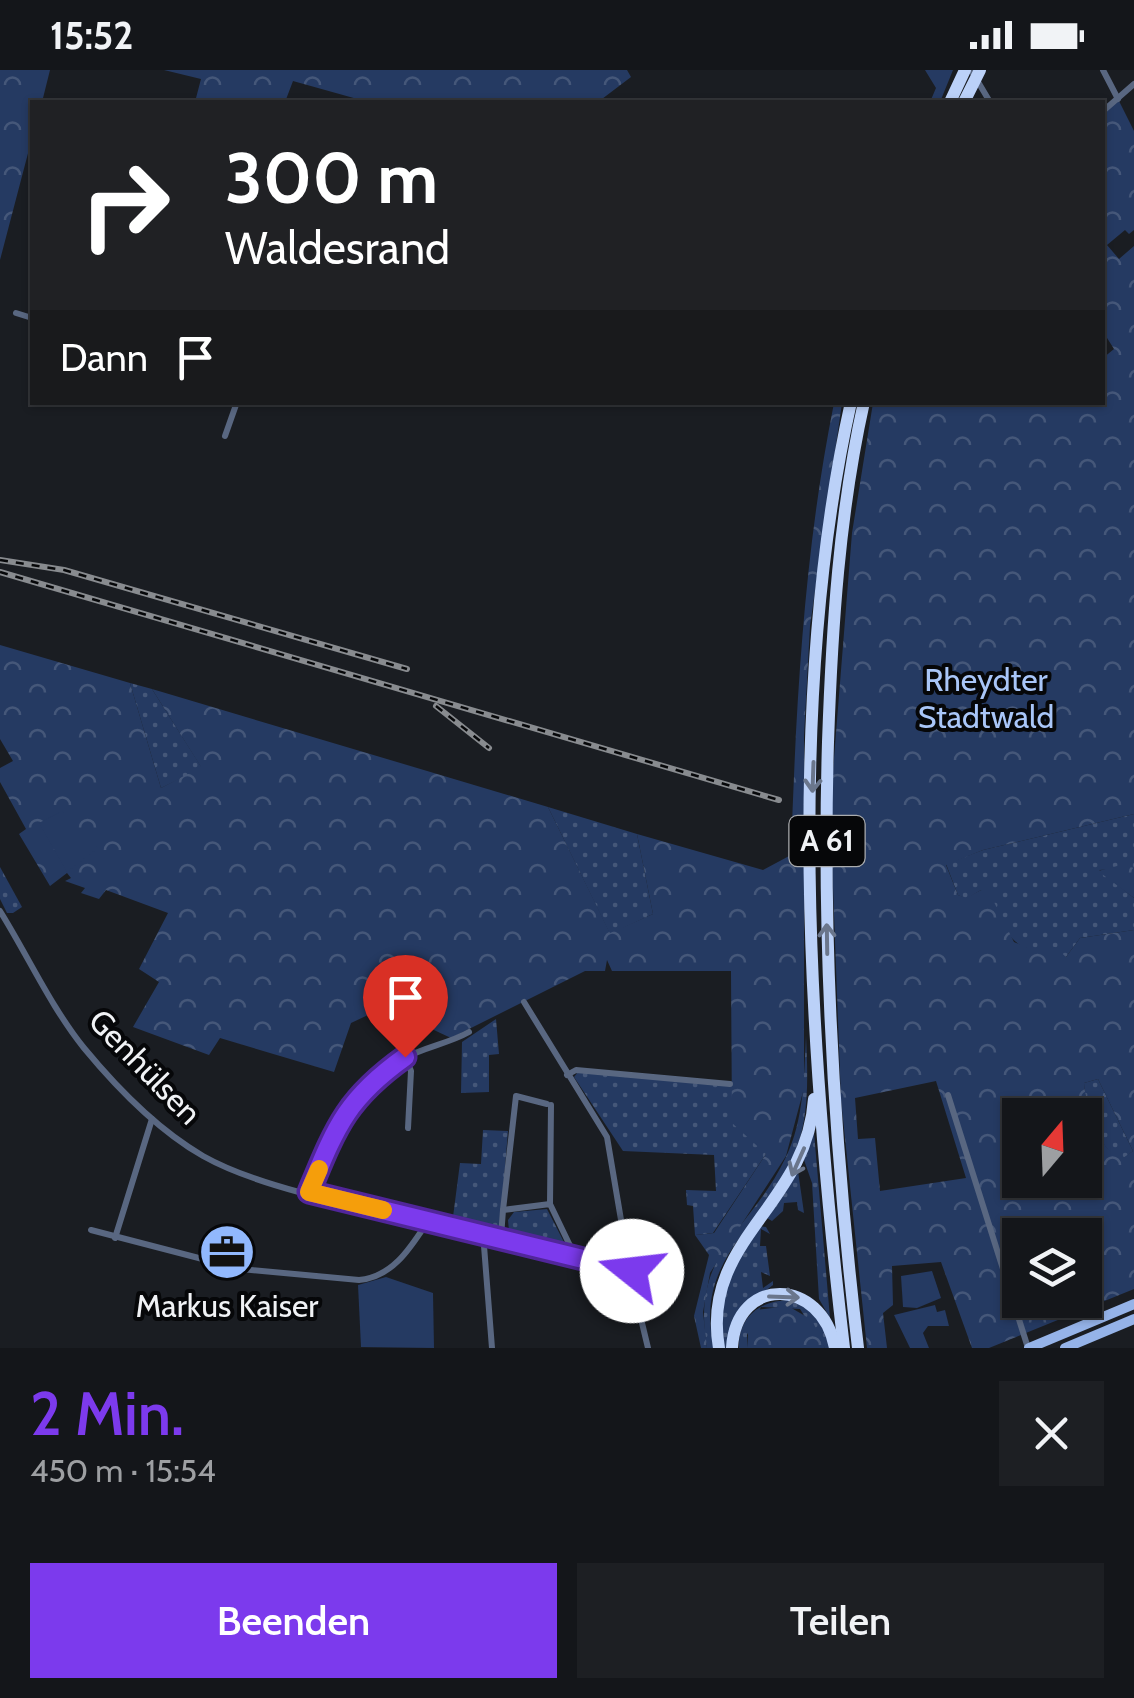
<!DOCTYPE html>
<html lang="de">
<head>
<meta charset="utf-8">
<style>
  body { margin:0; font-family:Cabin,sans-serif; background:#1d1f23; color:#f1f3f6; height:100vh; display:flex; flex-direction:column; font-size:38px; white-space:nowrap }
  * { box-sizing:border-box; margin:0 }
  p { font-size:32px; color:#9d9fa2 }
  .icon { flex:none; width:55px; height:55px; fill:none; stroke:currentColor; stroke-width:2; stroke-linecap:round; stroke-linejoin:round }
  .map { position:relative; height:1278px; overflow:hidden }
  .details { display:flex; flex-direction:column; background:#14161a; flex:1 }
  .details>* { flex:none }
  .top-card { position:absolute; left:30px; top:30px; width:1075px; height:305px; border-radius:0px; box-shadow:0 2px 8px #0004,0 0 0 2px #333539; background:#202124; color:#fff; overflow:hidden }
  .needle { width:65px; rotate:19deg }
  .buttons { position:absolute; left:1002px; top:1028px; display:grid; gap:20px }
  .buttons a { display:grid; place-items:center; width:100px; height:100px; border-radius:0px; background:#14161a; box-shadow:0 2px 8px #0004,0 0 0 2px #333539; font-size:50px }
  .pin { position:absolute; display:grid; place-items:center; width:85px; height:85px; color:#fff; margin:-102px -42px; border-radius:50% 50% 50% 0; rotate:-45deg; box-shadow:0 0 10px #0007 }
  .pin .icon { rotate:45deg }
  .me { position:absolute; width:110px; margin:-55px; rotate:286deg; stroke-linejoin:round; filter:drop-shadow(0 0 8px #0008) }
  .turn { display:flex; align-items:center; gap:35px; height:210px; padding:0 30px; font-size:45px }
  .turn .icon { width:130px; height:130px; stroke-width:2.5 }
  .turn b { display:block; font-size:70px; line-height:85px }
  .then { display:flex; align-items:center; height:95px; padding:0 30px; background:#0003; gap:20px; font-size:38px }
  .round { display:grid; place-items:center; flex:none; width:105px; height:105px; border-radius:0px; background:#1d1f23 }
  .head { display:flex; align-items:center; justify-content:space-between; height:170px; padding:0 30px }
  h1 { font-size:60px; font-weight:600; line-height:75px; color:#7c3aed }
  .action { display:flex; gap:20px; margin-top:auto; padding:20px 30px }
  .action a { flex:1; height:115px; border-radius:0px; background:#7c3aed; color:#fff; font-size:40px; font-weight:600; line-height:115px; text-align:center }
  .action a+a { background:#1d1f23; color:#f1f3f6 }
  .status { display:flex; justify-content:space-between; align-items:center; height:70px; padding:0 50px; background:#14161a; direction:ltr }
  .status svg { height:28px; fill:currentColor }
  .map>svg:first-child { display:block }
  .grass { fill:url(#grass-dots) }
  .forest { fill:url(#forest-crowns); fill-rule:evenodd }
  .garden { fill:#253a62 }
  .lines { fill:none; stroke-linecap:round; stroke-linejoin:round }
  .minor { stroke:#596781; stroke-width:6 }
  .primary { stroke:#95b3e8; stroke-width:10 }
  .motorway { stroke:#bbd1f8; stroke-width:12 }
  .rail-casing { stroke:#888b8f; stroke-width:6 }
  .rail { stroke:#060709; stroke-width:2.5; stroke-dasharray:8; stroke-linecap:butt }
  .oneway { stroke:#6a768c }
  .route-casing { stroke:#51269a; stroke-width:25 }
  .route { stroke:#7c3aed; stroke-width:18 }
  .slow { stroke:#f59e0b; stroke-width:18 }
  .labels { text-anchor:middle; stroke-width:8; stroke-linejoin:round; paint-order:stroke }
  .shield { fill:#060709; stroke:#aaacae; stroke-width:2.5 }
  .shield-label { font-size:30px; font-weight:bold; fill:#f0f2f5 }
  .park-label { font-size:32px; fill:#a9c6f8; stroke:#060709 }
  .street-label { font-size:32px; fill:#f0f2f5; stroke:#060709 }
  .poi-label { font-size:32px; fill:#f0f2f5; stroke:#060709 }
</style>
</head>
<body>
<div class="status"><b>15:52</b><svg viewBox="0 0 49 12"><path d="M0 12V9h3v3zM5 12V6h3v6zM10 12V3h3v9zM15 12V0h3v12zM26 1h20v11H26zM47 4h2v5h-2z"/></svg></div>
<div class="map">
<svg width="1134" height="1278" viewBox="0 0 1134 1278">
  <defs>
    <pattern id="grass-dots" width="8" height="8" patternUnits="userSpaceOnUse" patternTransform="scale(2.5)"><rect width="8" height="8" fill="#253a62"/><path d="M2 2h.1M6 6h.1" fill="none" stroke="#455779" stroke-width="1.8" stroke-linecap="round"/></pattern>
    <pattern id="forest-crowns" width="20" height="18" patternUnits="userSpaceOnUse" patternTransform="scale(2.5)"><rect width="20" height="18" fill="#253a62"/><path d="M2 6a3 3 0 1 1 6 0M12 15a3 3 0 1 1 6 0" fill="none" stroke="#455779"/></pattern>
  </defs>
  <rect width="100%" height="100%" fill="#1a1d22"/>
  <!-- grass -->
  <g class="grass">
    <path d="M130 613 152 619 202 698 161 718Z"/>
    <path d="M548 737 637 764 653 844 610 864Z"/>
    <path d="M1134 744V798L1099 800 1134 828V860L1080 868 1066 887C1045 876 1046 882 1027 878 1008 874 992 835 981 820L966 829 958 825 946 794 983 780Z"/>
    <path d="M0 797 22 837 13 843H7L0 829Z"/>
    <path d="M496 949 499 984 489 985V1022L461 1023 462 972Z"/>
    <path d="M806 966C808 1009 810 1055 790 1094 756 1162 694 1192 714 1278H707C690 1181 750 1163 786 1087 804 1050 804 1006 806 966Z"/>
    <path d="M578 1002 732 1015 766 1084 713 1163 695 1165 693 1136 687 1135 686 1120 716 1121 714 1085 623 1081 574 1007Z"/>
    <path d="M1098 1009 1133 1081 1123 1089C1098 1083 1085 1036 1084 1013Z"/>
    <path d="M813 1051 830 1248 819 1229 812 1113 803 1087Z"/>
    <path d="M483 1060 508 1061 500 1158 453 1147 460 1093 481 1094Z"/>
    <path d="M798 1101 804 1143 798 1140 797 1132 784 1133 783 1141 772 1151 767 1148Z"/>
    <path d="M547 1139 566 1176 509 1161 508 1150 514 1142Z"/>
    <path d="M759 1156 766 1157 770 1164 761 1159 760 1176H766L770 1206 761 1202 763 1218 773 1211V1215L756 1228 730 1278H722L720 1219Z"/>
    <path d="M791 1230 814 1242 833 1278H825L800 1239 761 1237 747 1265 748 1278H739C738 1246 761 1230 791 1230Z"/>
  </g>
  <!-- forest -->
  <g class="forest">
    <path d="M0 0H50L42 32H32V68L0 190Z"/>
    <path d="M164 0H627L631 7 598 32H368L293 11 285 32H195L201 9Z"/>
    <path d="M925 0H953L940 32H930L936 18Z"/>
    <path d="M1118 29 1134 61V160L1129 164 1125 160 1107 175 1119 189 1134 176V744L983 780 946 795 958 825 966 828 981 820 989 822 1014 872 1028 878 1055 877 1066 887 1080 868 1134 860V1219L989 1278H972L941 1192 892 1196 893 1235 883 1243 887 1278H867L841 1030 830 738 852 463 873 333 1030 332 1040 337 1045 333 1102 332 1103 288 1114 279 1102 260V38ZM1098 1009 1133 1081 1123 1088C1097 1081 1086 1037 1084 1013ZM936 1011 966 1108 880 1121 875 1068 858 1069 855 1028ZM1020 1045H1085V1110H1020ZM1020 1165H1085V1230H1020Z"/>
    <path d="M834 333H842L810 556 804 666V1018L786 1086 710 1203 703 1242 707 1278H701L694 1246 709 1185 695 1165 714 1163 766 1084 732 1053 731 901H612L607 890 605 901H585L451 968 385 937 351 953 334 1002 220 968 209 985 133 957 159 912 139 899 168 843 106 820 99 829 81 823 85 818 65 811 71 808 67 803 50 816 19 764 26 759 0 712V698L13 691 0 669V575L130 613 161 718 201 697 152 619 548 737 610 863 653 844 637 764 763 800 791 785C796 633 804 482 834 333Z"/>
    <path d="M1121 795 1134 798V828L1098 801Z"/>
    <path d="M788 1236 812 1250 825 1278H748V1255L756 1240Z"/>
  </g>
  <!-- garden -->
  <g class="garden">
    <path d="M62 741 98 778 67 802 39 753Z"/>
    <path d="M932 1201 941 1228 917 1238 903 1237 901 1206Z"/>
    <path d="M386 1207 433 1223 434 1278 361 1277 358 1215Z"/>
    <path d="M935 1235 937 1242 945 1240 949 1256H928L923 1263 929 1278H910L894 1245Z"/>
  </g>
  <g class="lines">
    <!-- minor -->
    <g class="minor">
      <path d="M971 0 990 32"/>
      <path d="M1103 0 1118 29"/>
      <path d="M1102 42 1134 14"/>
      <path d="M16 243 32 248"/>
      <path d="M225 366 237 332"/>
      <path d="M0 841C28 886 51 937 84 978 117 1018 158 1060 203 1086 274 1126 402 1143 483 1163L492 1278"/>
      <path d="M524 932 607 1067 630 1203"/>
      <path d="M405 987 411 1001 408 1058"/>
      <path d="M567 1005 576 1000 730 1014"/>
      <path d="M948 1025 1028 1278"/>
      <path d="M309 1121C332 1068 350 1019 403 989 423 977 448 974 469 962"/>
      <path d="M550 1134 551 1035"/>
      <path d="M503 1140 516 1026 547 1034"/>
      <path d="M91 1160 241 1199 359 1210C393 1207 411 1177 428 1151"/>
      <path d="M483 1163 630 1203 648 1278"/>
      <path d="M501 1167 503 1140 550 1134 574 1184"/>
      <path d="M115 1168 152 1049"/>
    </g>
    <!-- primary -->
    <g class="primary">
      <path d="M1029 1278 1134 1234"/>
      <path d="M1065 1278 1134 1249"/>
    </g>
    <!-- motorway -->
    <g class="motorway">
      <path d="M950 32 965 0"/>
      <path d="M964 32 980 0"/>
      <path d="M719 1278C700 1170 807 1136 814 1029"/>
      <path d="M732 1278C736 1205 822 1207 835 1278"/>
      <path d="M844 1278C809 980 785 627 851 332"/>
      <path d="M858 1278C834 1076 822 875 828 672 832 558 839 444 864 332"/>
    </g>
    <!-- rail casing -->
    <g class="rail-casing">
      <g id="rail">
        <path d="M0 490 64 500 407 599"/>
        <path d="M0 502 779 730"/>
        <path d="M436 636 489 678"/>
      </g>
    </g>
    <!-- rail -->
    <use href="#rail" class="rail"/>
  </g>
  <!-- one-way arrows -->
  <defs><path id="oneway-shaft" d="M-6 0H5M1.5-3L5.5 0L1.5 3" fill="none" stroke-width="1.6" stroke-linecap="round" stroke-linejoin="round" transform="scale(2.5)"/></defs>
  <g class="oneway">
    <use href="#oneway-shaft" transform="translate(813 707) rotate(92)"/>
    <use href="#oneway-shaft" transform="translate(827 869) rotate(-91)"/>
    <use href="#oneway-shaft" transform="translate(798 1092) rotate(114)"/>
    <use href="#oneway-shaft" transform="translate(784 1227) rotate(2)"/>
  </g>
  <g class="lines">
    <!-- route casing -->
    <g class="route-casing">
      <path id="route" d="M405 987C346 1029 336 1057 309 1122L632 1201"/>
    </g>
    <!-- route -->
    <use href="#route" class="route"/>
    <!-- slow -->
    <path class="slow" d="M319 1099 309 1122 383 1140"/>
  </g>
  <!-- icons -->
  <defs>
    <g id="office-disc" transform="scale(2.875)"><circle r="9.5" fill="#91b8fd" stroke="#060709"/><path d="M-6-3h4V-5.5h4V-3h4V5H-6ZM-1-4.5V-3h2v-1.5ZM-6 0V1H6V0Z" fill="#111"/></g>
  </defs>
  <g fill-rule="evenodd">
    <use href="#office-disc" x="227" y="1182"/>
  </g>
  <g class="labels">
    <!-- shield labels -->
    <rect class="shield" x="789.5" y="746" width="75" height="50" rx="8"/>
    <g class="shield-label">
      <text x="827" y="781">A 61</text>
    </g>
    <!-- park labels -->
    <g class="park-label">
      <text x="986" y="621">Rheydter<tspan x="986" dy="37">Stadtwald</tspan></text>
    </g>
    <!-- street labels -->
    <g class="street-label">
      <text transform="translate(145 997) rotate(46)" y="11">Genhülsen</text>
    </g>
    <!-- poi labels -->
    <g class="poi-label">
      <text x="227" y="1247">Markus Kaiser</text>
    </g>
  </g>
</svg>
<div class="buttons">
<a><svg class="needle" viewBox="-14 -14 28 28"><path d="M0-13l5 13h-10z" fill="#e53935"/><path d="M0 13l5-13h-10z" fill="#9d9fa2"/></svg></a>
<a><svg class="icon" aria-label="layers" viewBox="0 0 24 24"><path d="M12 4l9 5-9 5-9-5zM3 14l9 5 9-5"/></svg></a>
</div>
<div class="pin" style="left:405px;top:987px;background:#d93025"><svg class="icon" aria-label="arrive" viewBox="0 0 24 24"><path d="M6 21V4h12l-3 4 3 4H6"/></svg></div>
<svg class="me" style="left:632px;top:1201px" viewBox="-20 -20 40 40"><circle r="19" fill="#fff"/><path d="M0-13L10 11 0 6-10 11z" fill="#7c3aed"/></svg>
<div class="top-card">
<div class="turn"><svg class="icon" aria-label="right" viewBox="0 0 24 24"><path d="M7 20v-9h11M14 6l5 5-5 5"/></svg><div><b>300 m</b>Waldesrand</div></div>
<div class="then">Dann<svg class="icon" aria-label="arrive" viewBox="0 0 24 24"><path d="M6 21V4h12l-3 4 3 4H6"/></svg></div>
</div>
</div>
<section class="details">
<div class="head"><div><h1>2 Min.</h1><p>450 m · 15:54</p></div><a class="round"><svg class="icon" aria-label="close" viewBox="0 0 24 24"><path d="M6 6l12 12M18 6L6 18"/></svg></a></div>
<div class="action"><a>Beenden</a><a>Teilen</a></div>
</section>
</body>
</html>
